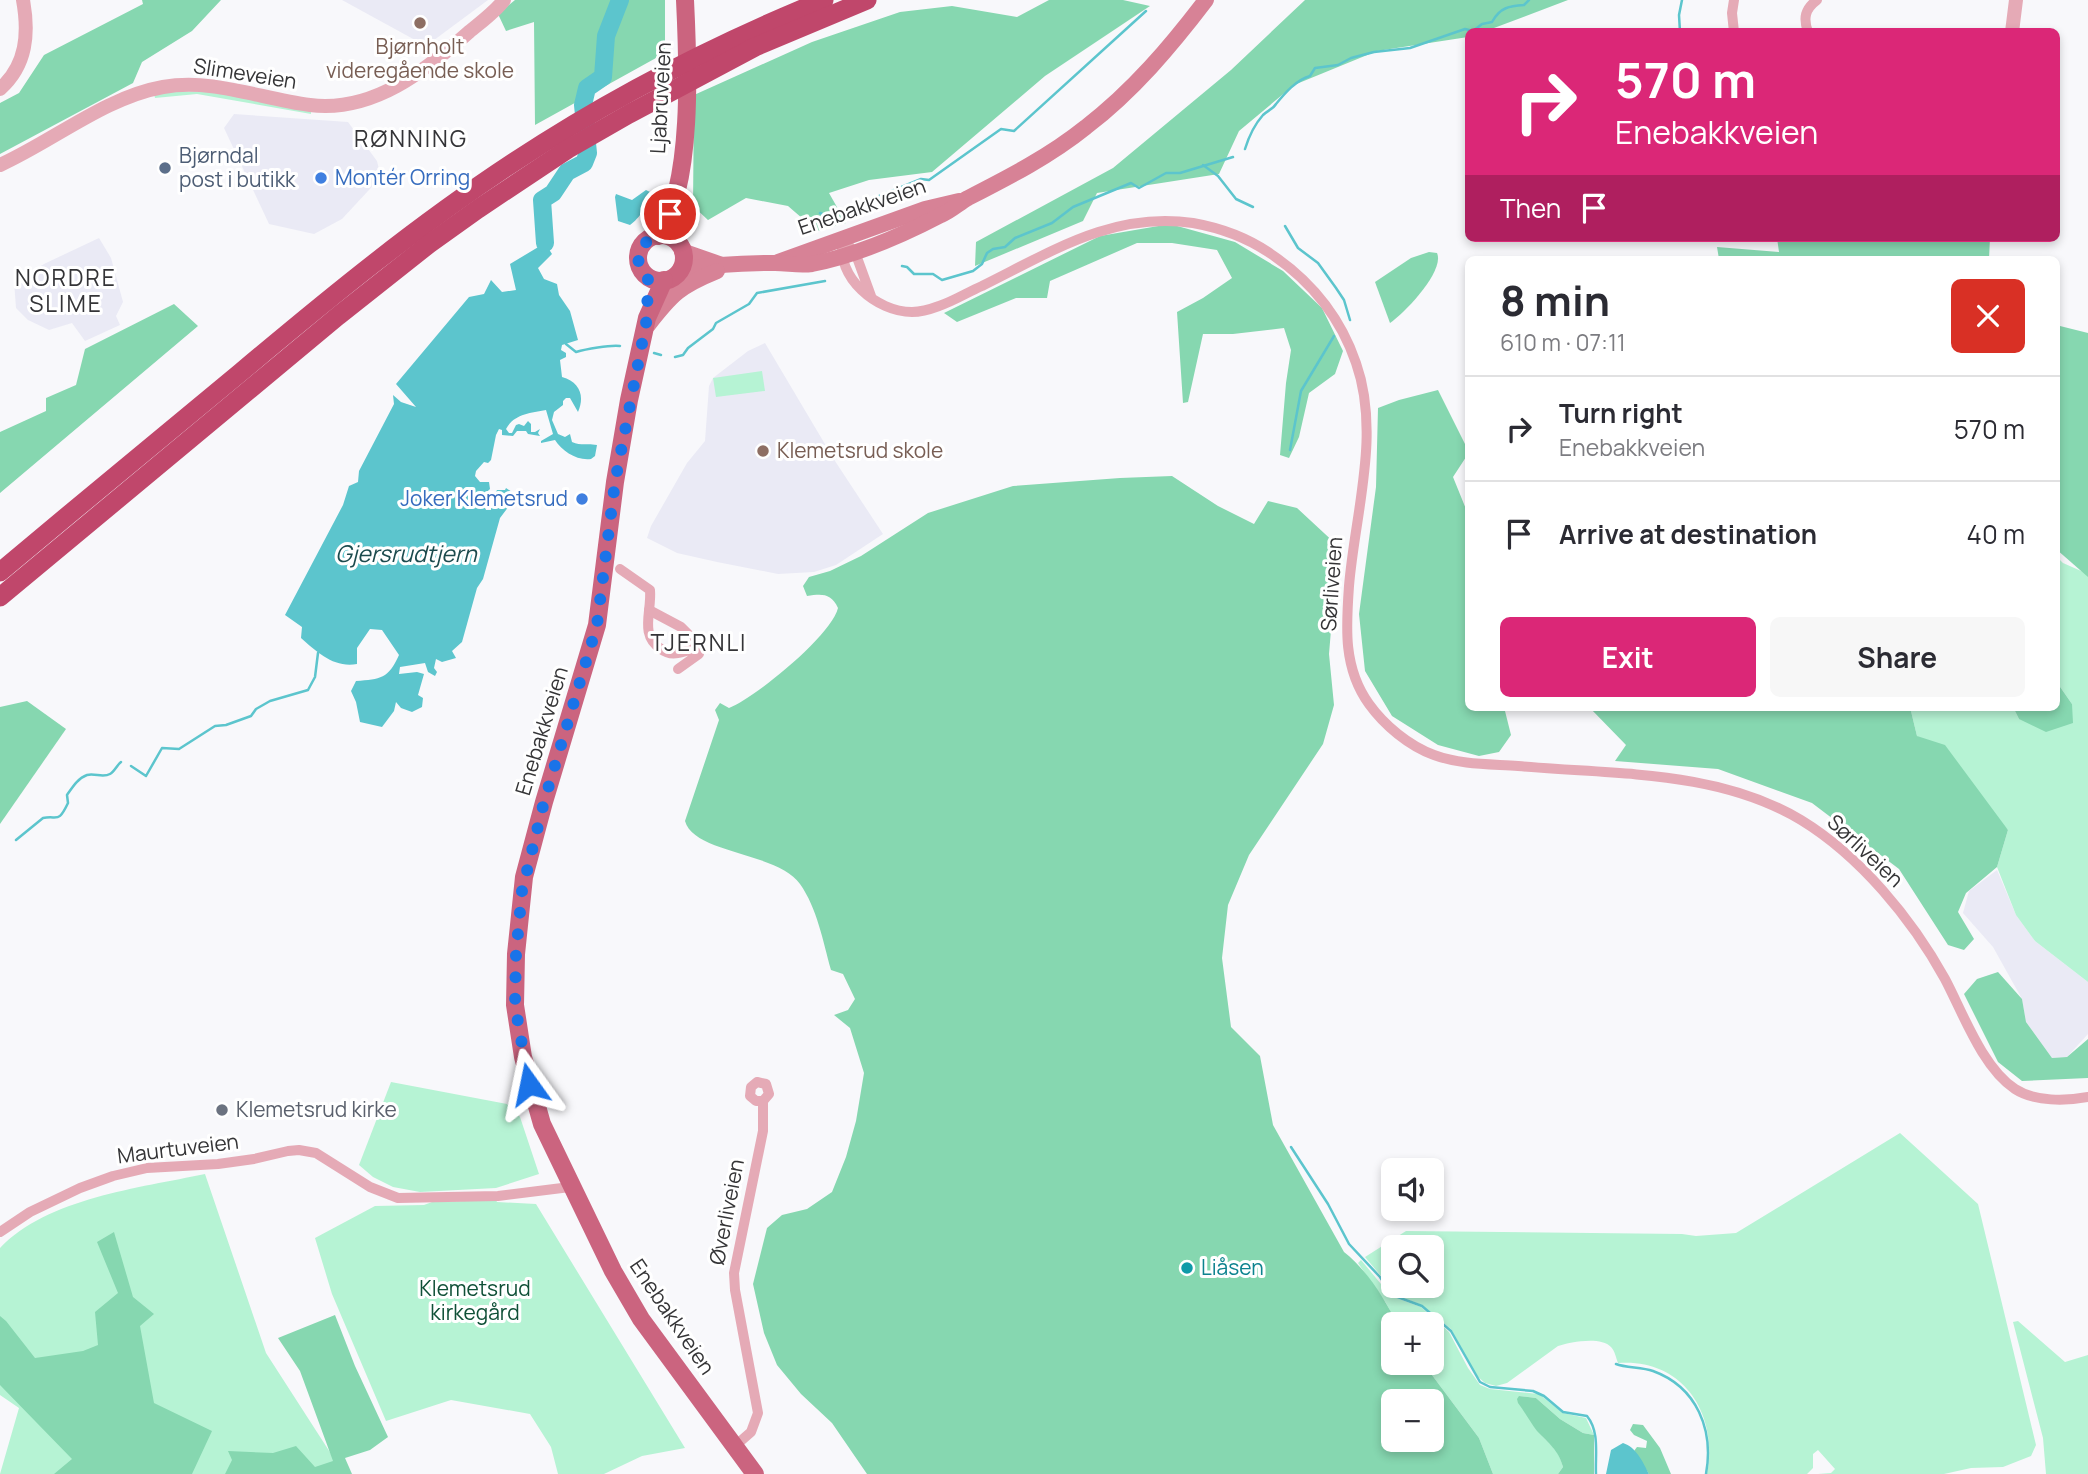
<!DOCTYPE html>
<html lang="en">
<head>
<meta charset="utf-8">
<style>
  body { margin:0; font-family:Manrope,sans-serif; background:#f7f7f7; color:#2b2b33; height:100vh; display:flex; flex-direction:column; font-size:26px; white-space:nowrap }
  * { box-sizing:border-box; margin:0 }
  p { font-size:23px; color:#7c7c81 }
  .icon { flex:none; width:38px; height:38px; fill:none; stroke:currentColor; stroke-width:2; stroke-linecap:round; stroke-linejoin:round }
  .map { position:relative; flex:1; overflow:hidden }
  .details { position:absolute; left:1465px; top:256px; width:595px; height:455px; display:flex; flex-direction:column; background:#fff; border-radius:10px; box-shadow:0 4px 10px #0003 }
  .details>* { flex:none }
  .banner { position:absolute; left:1465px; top:28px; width:595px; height:214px; border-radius:10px; box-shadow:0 4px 10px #0003; background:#db2777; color:#fff; overflow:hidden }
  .controls { position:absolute; left:1381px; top:1158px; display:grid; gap:14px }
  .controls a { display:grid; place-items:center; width:63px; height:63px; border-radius:10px; background:#fff; box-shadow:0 4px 10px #0003; font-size:35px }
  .pin { position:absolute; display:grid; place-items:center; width:60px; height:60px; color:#fff; margin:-30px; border:4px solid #fff; border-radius:50%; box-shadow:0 2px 7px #0007 }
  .me { position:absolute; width:77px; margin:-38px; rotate:348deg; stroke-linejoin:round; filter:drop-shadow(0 0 5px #0008) }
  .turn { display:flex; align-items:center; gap:24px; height:147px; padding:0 35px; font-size:32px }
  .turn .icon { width:91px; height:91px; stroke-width:2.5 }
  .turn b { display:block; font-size:49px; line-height:60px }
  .then { display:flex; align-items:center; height:66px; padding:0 35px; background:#0003; gap:14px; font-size:26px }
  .round { display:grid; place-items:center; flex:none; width:74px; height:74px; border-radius:10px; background:#f7f7f7 }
  .summary { display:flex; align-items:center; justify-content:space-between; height:119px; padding:0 35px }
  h1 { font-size:42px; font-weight:700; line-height:52px }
  .cta { display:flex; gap:14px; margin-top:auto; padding:14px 35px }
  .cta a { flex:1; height:80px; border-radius:10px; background:#db2777; color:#fff; font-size:28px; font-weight:700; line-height:80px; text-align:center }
  .cta a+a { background:#f7f7f7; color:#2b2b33 }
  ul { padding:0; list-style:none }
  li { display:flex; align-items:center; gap:21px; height:105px; padding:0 35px; border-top:2px solid #e1e1e2 }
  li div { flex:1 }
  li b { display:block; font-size:26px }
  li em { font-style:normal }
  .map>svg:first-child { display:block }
  .built { fill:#eaeaf5 }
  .green { fill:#b6f3d4; fill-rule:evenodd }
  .forest { fill:#86d7b0; fill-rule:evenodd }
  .water { fill:#5cc5cd }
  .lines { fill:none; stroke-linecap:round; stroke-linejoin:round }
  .stream { stroke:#5cc5cd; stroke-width:2.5 }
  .river { stroke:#5cc5cd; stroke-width:18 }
  .minor { stroke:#e5aab6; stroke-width:10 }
  .tertiary { stroke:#e5aab6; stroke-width:14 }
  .secondary { stroke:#d78296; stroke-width:16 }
  .primary { stroke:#cb647f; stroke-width:18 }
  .motorway { stroke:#c0476b; stroke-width:19 }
  .route { stroke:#1a73e8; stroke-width:12; stroke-dasharray:0 21.6 }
  .education-dot { fill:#8d6e63; stroke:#fff; stroke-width:2.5 }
  .service-dot { fill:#5c6f8a; stroke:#fff; stroke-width:2.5 }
  .shop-dot { fill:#3f7fe0; stroke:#fff; stroke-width:2.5 }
  .worship-dot { fill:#6b7280; stroke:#fff; stroke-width:2.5 }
  .culture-dot { fill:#0f9aa8; stroke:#fff; stroke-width:2.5 }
  .labels { text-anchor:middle; stroke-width:6; stroke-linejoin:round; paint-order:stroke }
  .education-label { font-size:21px; fill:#785e54; stroke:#fff }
  .street-label { font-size:21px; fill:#353537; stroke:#fff }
  .service-label { font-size:21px; fill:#4e5e75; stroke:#fff; text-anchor:start }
  .shop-label { font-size:21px; fill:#366cbe; stroke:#fff; text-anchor:start }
  .worship-label { font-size:21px; fill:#5b616d; stroke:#fff; text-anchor:start }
  .culture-label { font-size:21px; fill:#0d838f; stroke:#fff; text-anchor:start }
  .park-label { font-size:21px; fill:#0f5037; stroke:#fff }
  .neighbourhood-label { font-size:23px; letter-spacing:2px; fill:#343437; stroke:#fff }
  .water-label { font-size:23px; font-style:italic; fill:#1c4b4e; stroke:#fff }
</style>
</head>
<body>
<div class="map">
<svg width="2088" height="1474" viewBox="0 0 2088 1474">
  <rect width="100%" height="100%" fill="#f8f8fb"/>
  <!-- built -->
  <g class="built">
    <path d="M342 0H488L426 46Z"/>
    <path d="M234 114 348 122 377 161 381 177 342 219 314 234 269 224 224 128Z"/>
    <path d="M99 238 111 258 123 302 116 316 120 325 85 341 72 323 49 330 28 320 16 308 14 281 46 263Z"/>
    <path d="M765 343 835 461 883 534 836 565 814 572 778 574 717 562 677 553 647 538 651 526 687 463 705 441 709 386 713 378 748 351Z"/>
    <path d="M1997 870 2016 915 2035 941 2088 982V1034L2067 1057 2052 1058 2026 1022 2022 999 1993 947 1963 913 1969 891Z"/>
  </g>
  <!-- green -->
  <g class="green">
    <path d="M168 91 213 92 311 111V114L197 94 155 98 154 94Z"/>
    <path d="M762 371 765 391 716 397 713 378Z"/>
    <path d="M2056 556 2063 563 2088 574V982L2035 941 2016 915 1997 867 2008 830 1917 736 1910 707H2013L2019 719 2072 704 2056 681Z"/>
    <path d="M391 1082 507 1104 520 1117 539 1174 496 1188 420 1192 393 1187 373 1177 359 1165Z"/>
    <path d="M1900 1133 1978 1204 2036 1445 2031 1456 2003 1467 1971 1468 1944 1474H1818L1831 1473 1835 1469 1818 1450 1813 1454V1468L1807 1474H1707C1719 1414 1683 1358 1618 1363 1616 1358 1615 1351 1611 1347 1601 1336 1570 1342 1558 1346L1507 1383 1496 1386 1485 1383 1477 1376 1451 1329 1422 1305 1393 1294 1381 1276 1365 1257 1406 1231 1682 1234 1696 1236 1736 1233ZM1393 1248H1432V1286H1393Z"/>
    <path d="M205 1174 266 1353 344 1474H0L19 1408 0 1395V1248C48 1198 139 1188 205 1174Z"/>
    <path d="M496 1200 497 1202 536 1204 685 1448 642 1456 604 1474H558L551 1447 530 1414 451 1400 386 1421 332 1294 315 1238 375 1206 424 1205 432 1202Z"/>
    <path d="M1361 1260 1391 1296 1421 1307 1449 1332 1468 1368 1480 1385 1490 1389 1539 1394 1563 1413 1586 1418 1594 1435 1583 1433 1560 1419 1536 1398 1519 1396C1525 1407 1530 1421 1538 1431 1550 1447 1557 1444 1563 1467L1558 1474H1493L1479 1438 1423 1363H1432V1325H1398L1386 1303 1358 1263Z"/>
    <path d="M2018 1321 2065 1362 2088 1355V1474H2046L2043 1438 2013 1322Z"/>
  </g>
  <!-- forest -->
  <g class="forest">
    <path d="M142 0H221L192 31 142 62 133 83 0 154V103L19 93 44 55 143 4Z"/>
    <path d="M515 0H665V53L535 125 534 22 506 31 498 14Z"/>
    <path d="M1049 0H1123L1150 6 1045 76 932 172 869 180 829 193 846 223 817 231 788 206 746 198 708 220 693 206 694 95 812 42 900 12 952 6 1017 17Z"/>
    <path d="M1305 0H1568L1486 31 1468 32V37L1377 51 1294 85 1239 131 1219 174 1097 193 1083 221 975 266 976 242 1113 168 1231 70Z"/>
    <path d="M1170 224 1235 242 1283 271 1322 308 1343 351 1335 374 1309 393 1299 437 1289 458 1280 455 1286 383 1291 350 1284 328 1233 334H1203L1188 402 1183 403 1177 312 1203 298 1232 278 1217 250 1172 243H1137L1050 281 1047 298H1016L957 322 944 313 1100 236Z"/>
    <path d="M1777 238H1990L1989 259H1719L1717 247 1779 252Z"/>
    <path d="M1429 252 1437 253C1445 271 1405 313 1390 323L1375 282 1411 258Z"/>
    <path d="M174 304 198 326 0 493V432L46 411V398L76 385 85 349Z"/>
    <path d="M2056 325 2088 333V577L2056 549Z"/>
    <path d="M1438 390 1468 450V454L1453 477 1468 514V707H1504L1511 735 1499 752 1479 756 1438 745 1392 716 1365 671 1359 614 1376 487 1378 408 1399 400Z"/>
    <path d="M1172 476 1218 506 1254 524 1268 501 1297 508 1338 546 1329 654 1334 705 1323 744 1249 855 1228 905 1222 958 1231 1027 1260 1056 1273 1125 1344 1252C1368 1271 1384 1298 1398 1325H1393V1363H1423L1479 1438 1493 1474H867L832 1423 801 1394 777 1365 764 1333 753 1284 767 1228 782 1215 807 1209 832 1192 846 1157 856 1121 864 1073 850 1028 834 1015 848 1010 855 999 843 974 831 970C823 941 817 908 800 884 778 852 694 854 685 821L719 720 715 710 720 703 729 708C756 697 831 636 838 608 831 593 822 594 807 596L803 586 809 577 830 571 861 556 928 513 1013 486 1120 478ZM1393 1402H1432V1440H1393Z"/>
    <path d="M2056 681 2072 704 2073 723 2046 732 2019 719 2013 707H2056Z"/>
    <path d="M27 701 66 729 0 824V707Z"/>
    <path d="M1589 707H1910L1917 736 1945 745 2008 830 1997 867 1966 893 1958 912 1974 939 1964 950 1948 945 1899 869 1812 803 1718 769 1615 761 1626 745Z"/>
    <path d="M1998 972 2022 999 2026 1022 2052 1058 2067 1057 2088 1039V1078L2022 1081 1998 1062 1964 994 1977 979Z"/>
    <path d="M114 1232 133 1297 154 1314 140 1326 154 1403 212 1431 192 1474H54L72 1459 0 1385V1316L6 1321 35 1358 83 1351 98 1345 95 1312 118 1293 97 1242Z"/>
    <path d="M335 1315 355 1366 388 1437 370 1450 345 1458 352 1474H225L232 1460 228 1451 273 1453 296 1446 315 1467 333 1461 300 1371 278 1338Z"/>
    <path d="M1519 1396 1536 1398 1560 1419 1583 1433 1594 1435V1474H1558L1563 1467C1558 1449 1549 1444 1537 1431 1530 1422 1525 1412 1518 1403L1517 1399Z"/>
    <path d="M1633 1424 1643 1425 1660 1448 1671 1474H1649L1634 1451 1637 1447 1646 1448 1647 1441 1634 1435 1630 1430Z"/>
  </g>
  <!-- water -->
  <g class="water">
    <path d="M646 190 650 192C650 203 639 219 630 225L618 221 615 197 616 194 632 200Z"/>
    <path d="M545 243 552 254 538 268 544 279 557 284 559 295 570 311 578 340 562 345 561 350 566 353V357L560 360 562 377C580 382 585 396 578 412L570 398H566L563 401V405L554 412 552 420 558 434 565 437 570 434 572 442C581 446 588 443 597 445L595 456 591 459C577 461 562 451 555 440L541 443V441L553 434 546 410C530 413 514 414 506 429L509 433H512L516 425 519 424 524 426 528 421 531 424V432H535L540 429 538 433 540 436 528 434 526 431H517L513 436 502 435V430L499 429 496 435 491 460 488 463 484 462 476 471 475 476 480 482H489L490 489 479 499 478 504H484L486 510H491V501L497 490H505L506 488 512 492V502L500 518 483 579 477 588 462 642 452 651 456 658 442 662 436 659 434 668 437 672 435 676 428 672 425 663 400 667 399 674 417 672 424 674 418 695 423 698 422 707 412 712 401 708 396 702 394 711 382 727 360 722 356 702 351 691 356 681C381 679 388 679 399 655L382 630 370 629 357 648V664C334 668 318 653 301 638L302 627 285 615 343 505 349 486 358 482 359 471 394 404 393 395 401 402 416 407 396 384 469 297 484 294 491 280 502 292 516 290 510 264Z"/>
    <path d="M1623 1443C1636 1447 1643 1462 1649 1474H1606L1611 1450Z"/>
  </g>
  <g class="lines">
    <!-- stream -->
    <g class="stream">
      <path d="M1680 32 1679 15 1682 0"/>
      <path d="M1245 149C1249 136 1255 124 1263 115 1267 111 1273 109 1276 104 1285 93 1296 80 1310 76L1315 68 1338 65 1351 58 1374 52 1410 48 1465 29 1473 31 1482 24 1492 22C1500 7 1510 6 1524 5L1529 0"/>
      <path d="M1203 165 1218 176 1236 199 1253 207"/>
      <path d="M820 213 839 222 850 208 921 179 929 180 1001 129 1014 131 1146 11"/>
      <path d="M1285 226 1298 248 1318 263 1336 288 1344 300 1350 320"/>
      <path d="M902 266 907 267 914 274H933L942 280 973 271 982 264 987 253 993 249 1005 247 1015 238 1052 223 1073 207 1131 183 1139 188 1166 173H1180L1233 157"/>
      <path d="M566 344 576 352C586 349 609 345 620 346"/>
      <path d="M654 353 661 355"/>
      <path d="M675 357 683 355 688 348 713 329 716 323 749 304 757 293 825 281"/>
      <path d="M1290 450 1301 391 1334 336"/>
      <path d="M131 766 146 776 162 748 179 749 215 726 226 725 251 716 256 709 270 701 308 690 315 677 318 653"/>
      <path d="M16 840 43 818C58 815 58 824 68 803L67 795C72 788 78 778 87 775 95 773 103 778 110 774 115 771 117 765 121 762"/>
      <path d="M1291 1147 1328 1204 1349 1244 1380 1277 1392 1295 1422 1306 1451 1331 1480 1382 1490 1387 1533 1391 1544 1396 1563 1412 1587 1416C1600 1432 1595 1455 1596 1474"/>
      <path d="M1616 1364C1626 1368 1641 1367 1653 1371 1697 1387 1714 1430 1706 1474"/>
    </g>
    <!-- river -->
    <path class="river" d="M545 243 542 200 553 193 567 172 584 163 588 153 583 105 587 88 603 77 606 36 620 0"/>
    <!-- minor -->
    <g class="minor">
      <path d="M1734 32 1732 13 1734 0"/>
      <path d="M1808 32C1803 18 1805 9 1817 0"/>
      <path d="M871 296 855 252 843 240C835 277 877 312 912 312 921 312 931 309 939 306 954 301 968 292 982 286 1051 252 1113 211 1193 223 1221 228 1248 238 1271 254 1311 281 1340 316 1356 363 1381 434 1355 513 1349 586 1346 627 1343 668 1369 704 1384 725 1409 746 1434 755 1461 765 1490 764 1518 766 1613 775 1716 769 1801 820 1860 856 1912 919 1945 979 1963 1013 1982 1067 2015 1089 2035 1102 2066 1101 2088 1097"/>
      <path d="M620 569 650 590C652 612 639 635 661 649 666 653 672 654 678 653 686 652 692 647 699 651V654L678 669"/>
      <path d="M649 610 681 627 690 636"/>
      <path d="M0 1232 30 1212 80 1188 113 1176 147 1168 218 1164 254 1159 288 1151 299 1150 316 1153 370 1187 398 1198 498 1196 570 1187"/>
      <path d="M735 1446 751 1432 758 1413 735 1290 734 1273 763 1131V1101L769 1094 766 1084 757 1082 751 1087 750 1096 756 1101H763"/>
    </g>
    <!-- tertiary -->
    <g class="tertiary">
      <path d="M2012 32 2016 0"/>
      <path d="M0 89C27 65 29 33 23 0"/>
      <path d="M0 165C53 141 106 97 163 87 213 78 261 99 310 105 373 113 425 71 469 32 481 22 495 12 504 0"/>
    </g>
    <!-- secondary -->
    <g class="secondary">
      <path d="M682 251 722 265"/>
      <path d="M778 262 925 209 959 201"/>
      <path d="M680 270C711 265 744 263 775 263 788 263 799 266 812 264 857 255 901 236 941 215 951 211 959 203 968 198 1009 177 1050 156 1086 127 1133 91 1171 46 1206 0"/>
      <path d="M648 325C672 294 680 286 717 271"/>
    </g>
    <!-- primary -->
    <g class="primary">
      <circle cx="661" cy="258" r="23"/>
      <path d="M658 236C694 187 688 60 685 0"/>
      <path d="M664 280 647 318 629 400 615 482 597 625 544 802 524 877 516 954 515 1005 523 1057 542 1124 613 1271 641 1319 755 1474"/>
    </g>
    <!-- motorway -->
    <g class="motorway">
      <path d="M0 572C80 505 160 439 241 372 329 298 418 225 514 162 611 98 716 44 824 0"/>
      <path d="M0 597 338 316 429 244 478 209 568 149 629 114 755 47 867 0"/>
    </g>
  </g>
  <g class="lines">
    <!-- route -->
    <path class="route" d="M529 1084 515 1005 516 954 522 891 544 802 597 625 615 482 647 318 648 276 639 265 638 257 643 244 658 236 670 214"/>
  </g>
  <!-- markers -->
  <g class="education-dot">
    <circle cx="420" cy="23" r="7"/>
    <circle cx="763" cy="451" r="7"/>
  </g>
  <circle class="service-dot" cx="165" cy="168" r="7"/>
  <g class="shop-dot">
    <circle cx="321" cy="178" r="7"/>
    <circle cx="582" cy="499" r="7"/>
  </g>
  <circle class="worship-dot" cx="222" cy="1110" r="7"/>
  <circle class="culture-dot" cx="1187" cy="1268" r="7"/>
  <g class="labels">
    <!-- education labels -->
    <g class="education-label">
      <text x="420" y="54">Bjørnholt<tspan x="420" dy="24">videregående skole</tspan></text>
      <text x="777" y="458" text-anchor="start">Klemetsrud skole</text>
    </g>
    <!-- street labels -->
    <g class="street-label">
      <text transform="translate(245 74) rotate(9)" y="7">Slimeveien</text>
      <text transform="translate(661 98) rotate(-87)" y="7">Ljabruveien</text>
      <text transform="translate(862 207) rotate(-19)" y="7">Enebakkveien</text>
      <text transform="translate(1332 584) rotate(-86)" y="7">Sørliveien</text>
      <text transform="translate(542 731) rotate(-73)" y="7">Enebakkveien</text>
      <text transform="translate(1865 851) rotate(43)" y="7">Sørliveien</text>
      <text transform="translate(178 1149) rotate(-7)" y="7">Maurtuveien</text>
      <text transform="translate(727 1212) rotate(-79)" y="7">Øverliveien</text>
      <text transform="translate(672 1317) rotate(56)" y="7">Enebakkveien</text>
    </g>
    <!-- service labels -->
    <g class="service-label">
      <text x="179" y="163">Bjørndal<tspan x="179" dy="24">post i butikk</tspan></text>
    </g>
    <!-- shop labels -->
    <g class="shop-label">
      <text x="335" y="185">Montér Orring</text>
      <text x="568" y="506" text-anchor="end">Joker Klemetsrud</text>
    </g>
    <!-- worship labels -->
    <g class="worship-label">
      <text x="236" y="1117">Klemetsrud kirke</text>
    </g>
    <!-- culture labels -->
    <g class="culture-label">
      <text x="1201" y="1275">Liåsen</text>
    </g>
    <!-- park labels -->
    <g class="park-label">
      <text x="475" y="1296">Klemetsrud<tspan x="475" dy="24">kirkegård</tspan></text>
    </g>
    <!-- neighbourhood labels -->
    <g class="neighbourhood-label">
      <text x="411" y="147">RØNNING</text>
      <text x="66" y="286">NORDRE<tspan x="66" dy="26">SLIME</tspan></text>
      <text x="699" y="651">TJERNLI</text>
    </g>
    <!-- water labels -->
    <g class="water-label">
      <text x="406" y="562">Gjersrudtjern</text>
    </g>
  </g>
</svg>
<div class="controls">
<a><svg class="icon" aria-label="sound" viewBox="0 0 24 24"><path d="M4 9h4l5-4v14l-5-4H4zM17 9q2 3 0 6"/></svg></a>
<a><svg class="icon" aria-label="search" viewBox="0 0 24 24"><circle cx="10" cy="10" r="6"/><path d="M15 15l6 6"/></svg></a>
<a>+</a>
<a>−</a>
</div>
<div class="pin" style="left:670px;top:214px;background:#d93025"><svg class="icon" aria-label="arrive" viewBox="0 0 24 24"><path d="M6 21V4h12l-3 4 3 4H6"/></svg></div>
<svg class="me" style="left:529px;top:1084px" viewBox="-20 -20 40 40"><path d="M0-17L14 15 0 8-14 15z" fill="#1a73e8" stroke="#fff" stroke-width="4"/></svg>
<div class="banner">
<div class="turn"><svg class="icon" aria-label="right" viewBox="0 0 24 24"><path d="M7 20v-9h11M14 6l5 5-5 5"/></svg><div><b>570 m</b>Enebakkveien</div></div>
<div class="then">Then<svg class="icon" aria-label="arrive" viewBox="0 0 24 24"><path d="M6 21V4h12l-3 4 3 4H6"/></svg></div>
</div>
<section class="details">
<div class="summary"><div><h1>8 min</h1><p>610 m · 07:11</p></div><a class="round" style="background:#d93025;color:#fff"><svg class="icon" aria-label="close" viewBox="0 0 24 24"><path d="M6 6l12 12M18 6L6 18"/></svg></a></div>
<ul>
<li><svg class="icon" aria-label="right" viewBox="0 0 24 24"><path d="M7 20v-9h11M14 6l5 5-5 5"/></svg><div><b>Turn right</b><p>Enebakkveien</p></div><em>570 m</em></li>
<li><svg class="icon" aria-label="arrive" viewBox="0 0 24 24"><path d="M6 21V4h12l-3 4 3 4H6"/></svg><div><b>Arrive at destination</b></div><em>40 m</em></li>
</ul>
<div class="cta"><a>Exit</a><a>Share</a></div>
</section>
</div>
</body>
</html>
